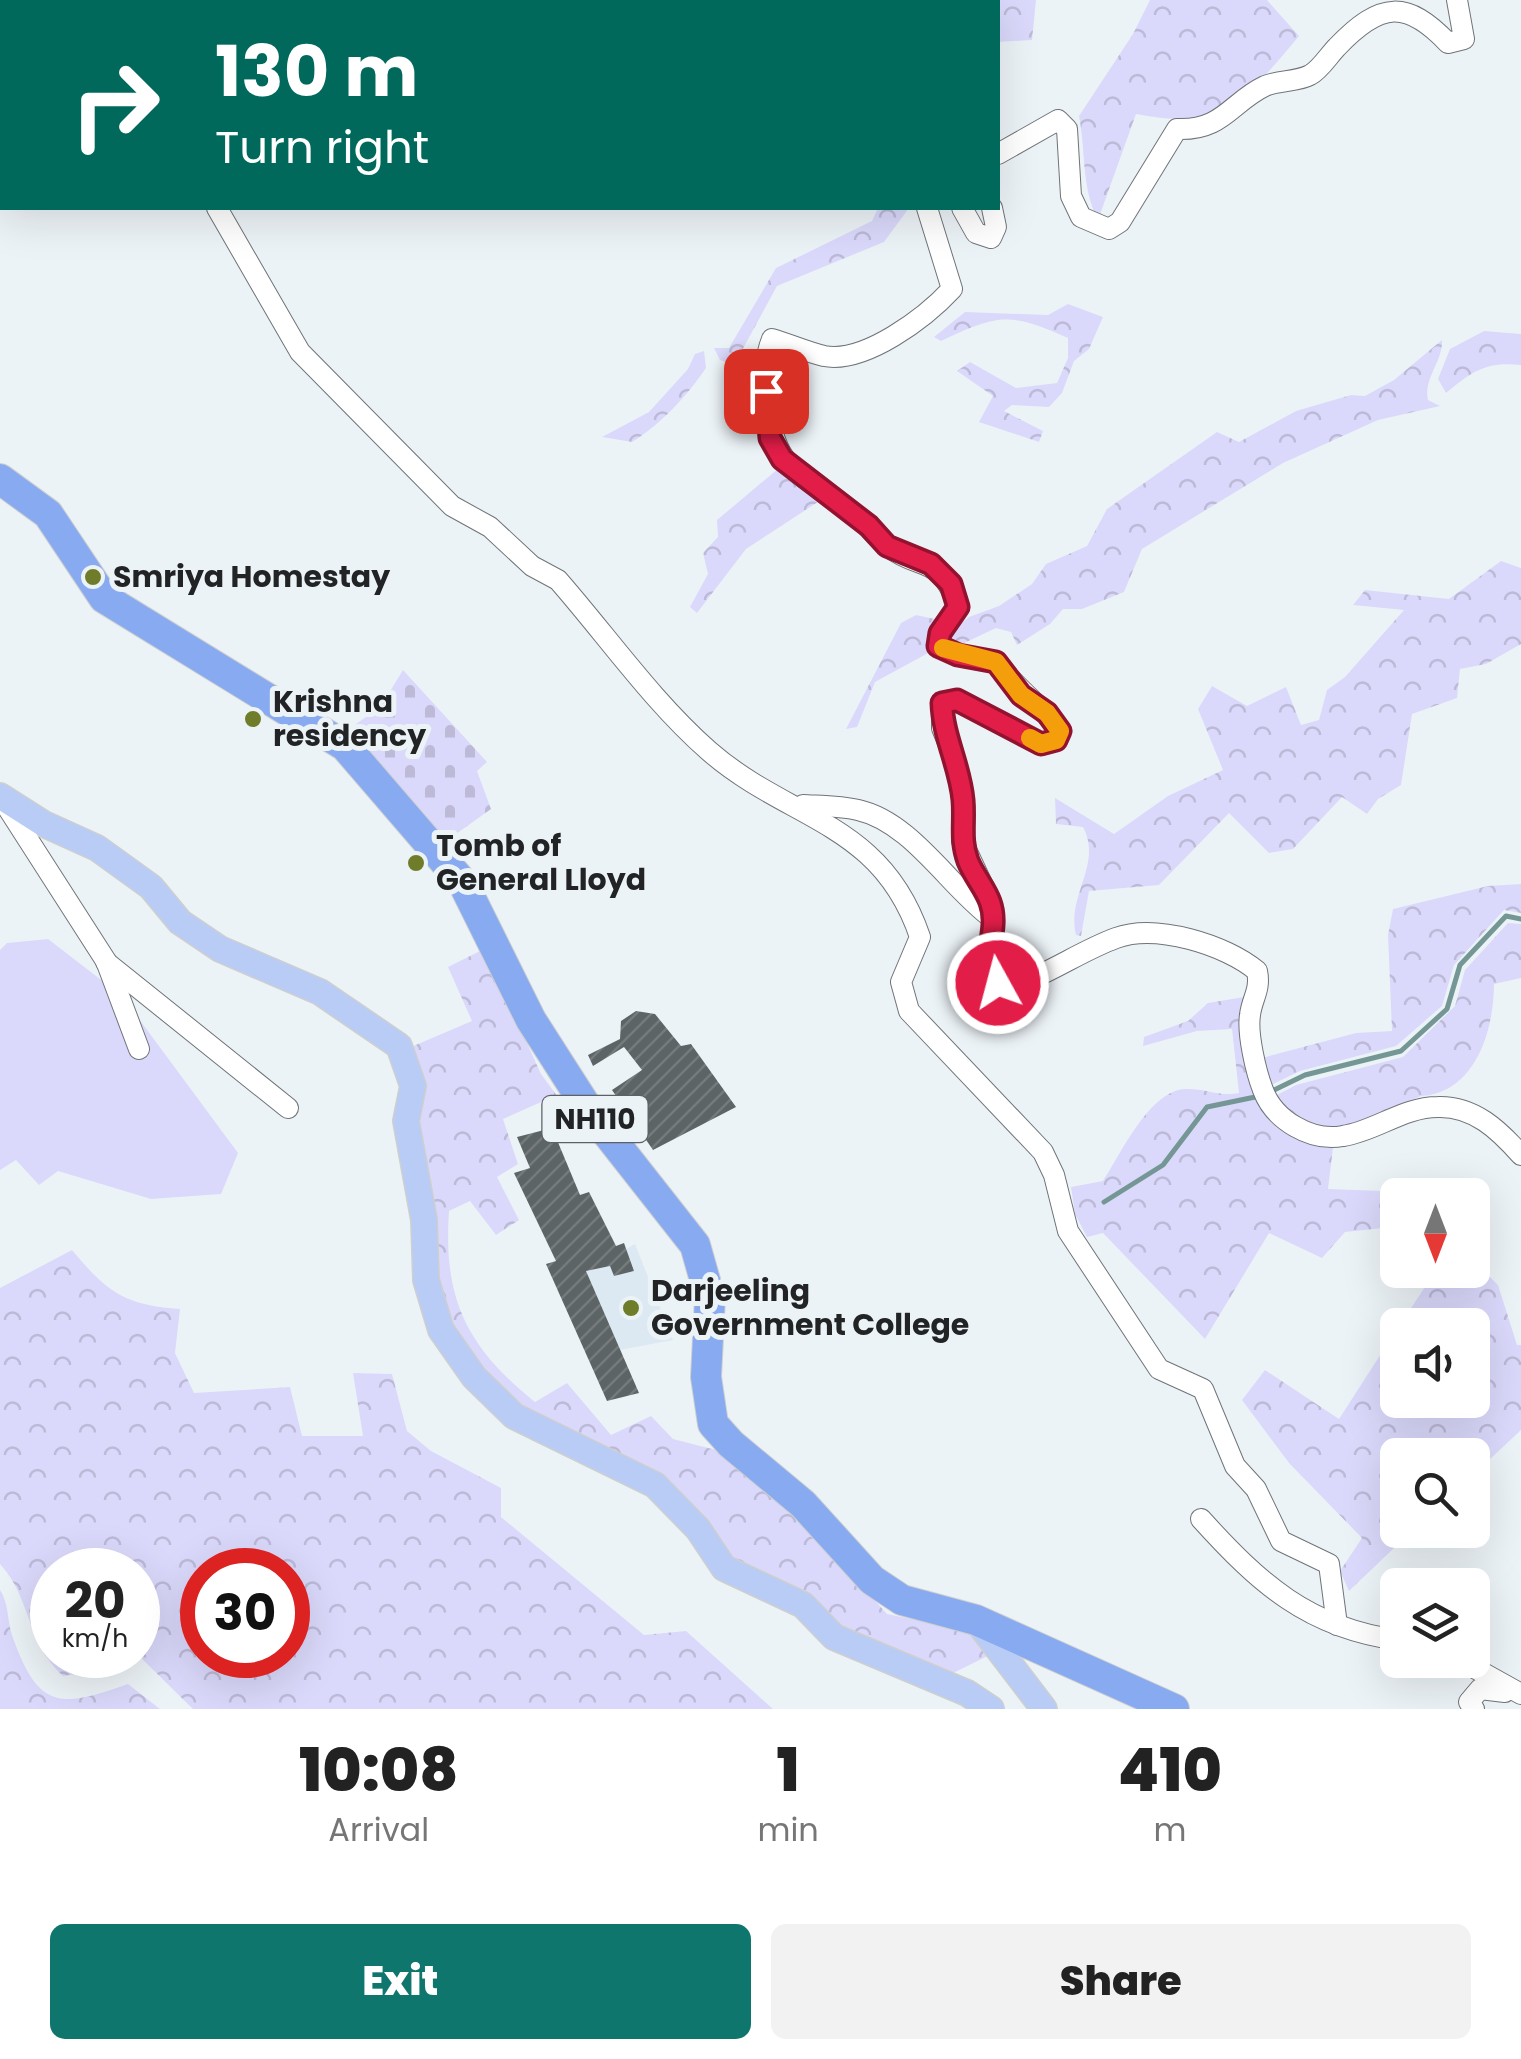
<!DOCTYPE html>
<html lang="en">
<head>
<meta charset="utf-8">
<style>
  body { margin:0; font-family:Poppins,sans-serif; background:#f2f2f2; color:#222; height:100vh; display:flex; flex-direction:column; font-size:38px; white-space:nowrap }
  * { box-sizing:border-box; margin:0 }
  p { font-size:32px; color:#767676 }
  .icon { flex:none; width:55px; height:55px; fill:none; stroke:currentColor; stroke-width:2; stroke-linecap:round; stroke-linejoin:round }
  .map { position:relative; height:1709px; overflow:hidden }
  .details { display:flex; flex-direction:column; background:#fff; flex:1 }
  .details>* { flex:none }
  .hud { position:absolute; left:0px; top:0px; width:1000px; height:210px; box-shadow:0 10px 40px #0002; background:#00695c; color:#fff; overflow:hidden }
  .needle { width:65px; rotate:180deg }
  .fabs { position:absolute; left:1380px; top:1178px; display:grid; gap:20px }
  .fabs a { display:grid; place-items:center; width:110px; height:110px; border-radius:15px; background:#fff; box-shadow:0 10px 40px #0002; font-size:50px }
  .speed { position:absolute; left:30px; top:1548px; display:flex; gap:20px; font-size:50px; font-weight:700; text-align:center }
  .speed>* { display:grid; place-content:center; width:130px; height:130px; border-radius:50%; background:#fff; box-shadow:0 10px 40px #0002; line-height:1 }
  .speed small { font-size:25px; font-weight:400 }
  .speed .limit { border:15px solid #d22; background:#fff; color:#111 }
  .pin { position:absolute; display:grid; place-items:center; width:85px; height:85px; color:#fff; margin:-42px; border-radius:20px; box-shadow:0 5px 15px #0006 }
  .me { position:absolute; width:110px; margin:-55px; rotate:353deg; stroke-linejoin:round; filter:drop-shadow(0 0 8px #0008) }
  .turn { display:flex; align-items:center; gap:35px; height:210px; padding:0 50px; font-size:45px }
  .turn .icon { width:130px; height:130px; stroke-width:2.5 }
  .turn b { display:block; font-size:70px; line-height:85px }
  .eta { display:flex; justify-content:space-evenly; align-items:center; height:170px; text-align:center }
  .eta b { font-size:60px; font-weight:800; line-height:70px }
  .action { display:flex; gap:20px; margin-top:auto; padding:20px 50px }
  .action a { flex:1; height:115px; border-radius:15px; background:#0f766e; color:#fff; font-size:40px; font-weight:800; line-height:115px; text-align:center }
  .action a+a { background:#f2f2f2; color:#222 }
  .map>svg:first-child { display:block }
  .built { fill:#dce9f2 }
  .green { fill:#dbd9fb }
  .forest { fill:url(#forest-crowns); fill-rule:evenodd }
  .cemetery { fill:url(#cemetery-stones) }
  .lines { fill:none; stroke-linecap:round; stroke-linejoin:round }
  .stream { stroke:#749695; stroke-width:5 }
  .building { fill:url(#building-hatch) }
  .minor-casing { stroke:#6f7478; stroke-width:22 }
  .major-casing { stroke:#cecfcf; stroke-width:28 }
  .highway-casing { stroke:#cecfcf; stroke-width:32 }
  .minor { stroke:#fff; stroke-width:20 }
  .major { stroke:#b8ccf6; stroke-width:25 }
  .highway { stroke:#88aaf0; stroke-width:30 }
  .route-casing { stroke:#92132f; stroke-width:25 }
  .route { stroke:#e11d48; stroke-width:18 }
  .slow { stroke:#f59e0b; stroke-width:18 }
  .poi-dot { fill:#6f7d2b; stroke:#ecf3f7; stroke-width:4 }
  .labels { text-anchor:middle; stroke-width:10; stroke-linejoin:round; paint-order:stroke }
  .shield { fill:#ecf3f7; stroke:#5e6164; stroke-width:2.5 }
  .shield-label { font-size:28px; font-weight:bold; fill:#212325 }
  .poi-label { font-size:30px; font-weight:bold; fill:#212325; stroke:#ecf3f7; text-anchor:start }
</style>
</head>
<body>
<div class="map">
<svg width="1521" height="1709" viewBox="0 0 1521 1709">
  <defs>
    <pattern id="forest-crowns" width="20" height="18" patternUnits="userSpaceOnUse" patternTransform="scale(2.5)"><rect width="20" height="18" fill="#dbd9fb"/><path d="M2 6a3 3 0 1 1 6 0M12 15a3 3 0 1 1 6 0" fill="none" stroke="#bcbad7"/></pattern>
    <pattern id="cemetery-stones" width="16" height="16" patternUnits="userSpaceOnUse" patternTransform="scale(2.5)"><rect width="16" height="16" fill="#dbd9fb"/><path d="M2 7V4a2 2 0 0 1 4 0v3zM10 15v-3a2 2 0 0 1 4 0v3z" fill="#bcbad7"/></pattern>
    <pattern id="building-hatch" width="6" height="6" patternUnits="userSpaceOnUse" patternTransform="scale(2.5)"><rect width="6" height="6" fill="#5d6465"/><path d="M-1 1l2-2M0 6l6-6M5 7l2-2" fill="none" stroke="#757a7b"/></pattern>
  </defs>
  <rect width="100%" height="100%" fill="#ecf3f7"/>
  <!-- built -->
  <path class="built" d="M635 1244 673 1340 620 1350 586 1271 610 1266 614 1276 633 1271 626 1249Z"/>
  <!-- green -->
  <path class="green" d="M48 939 122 996 238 1153 221 1194 151 1199 58 1171 39 1185 16 1160 0 1170V950L7 943Z"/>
  <!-- forest -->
  <g class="forest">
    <path d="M860 0H1036L1032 40 998 42V2Z"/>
    <path d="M1150 0H1267L1299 36C1247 98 1222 132 1136 114L1098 220C1081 187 1086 152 1079 116L1133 34Z"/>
    <path d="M878 208H909L884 242 777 286 734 365 720 360 714 348H729L776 268 872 221Z"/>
    <path d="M1068 304 1103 317 1089 349 1074 361 1062 393 1049 407 1012 405 1004 411 1043 431 1039 442 979 422 993 396 957 371 970 362 1016 388 1057 383 1068 358V338C1009 311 997 315 941 341L934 337 965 312 1048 315Z"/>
    <path d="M1484 331 1521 334V365C1487 361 1472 371 1446 393L1438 379 1450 349Z"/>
    <path d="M1442 340C1443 362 1423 379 1428 400L1440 406 1378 420 1283 463 1142 549 1124 592 1082 609H1063L1050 624 1017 645 1011 632 996 628 958 646 949 642 953 630 969 617 999 606 1032 584 1046 564 1087 546 1107 509 1217 432 1239 442 1296 411 1351 395 1365 396 1394 380Z"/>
    <path d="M704 351 706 368C687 396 660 425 632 442L602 437 649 412 688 369 695 354Z"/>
    <path d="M779 468 824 498 746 549 697 613 690 607 708 574 703 553 718 537 717 520Z"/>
    <path d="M1501 561 1521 568V644L1486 664 1460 669 1457 698 1412 714 1401 785 1378 799 1367 814 1342 797 1293 849 1269 853 1229 813 1159 885 1089 891 1081 936 1076 935C1066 896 1103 864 1083 827L1056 824 1055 798 1114 834 1168 796 1223 770 1198 709 1212 686 1247 706 1286 687 1301 725 1319 720 1327 690 1345 677 1404 610 1353 605 1365 590 1449 599Z"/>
    <path d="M916 615 935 619 940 628 930 652 875 682 857 727 846 729 901 623Z"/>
    <path d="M1521 884V913L1504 910 1454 965 1442 1006 1396 1046 1300 1071 1269 1086 1262 1058 1356 1033 1392 1031 1388 935 1393 909 1488 886Z"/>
    <path d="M1508 923 1521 924V978L1494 984C1494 1029 1476 1093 1421 1096 1361 1121 1326 1151 1275 1096L1296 1085 1403 1057 1455 1006 1465 970Z"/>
    <path d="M484 949 541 1074 580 1127 571 1134 548 1099 503 1119 518 1164 497 1177 519 1220 496 1235 470 1201 449 1211C443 1300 467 1347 535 1402L567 1383 611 1435 651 1416 673 1439 720 1451 791 1507 887 1614 961 1629 1008 1646 945 1677 884 1654 728 1562 697 1520 518 1413 446 1325 419 1169 411 1047 472 1021 448 967Z"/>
    <path d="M1250 996C1254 1062 1245 1140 1333 1148L1328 1189 1383 1191 1397 1197V1231L1393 1227 1345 1232 1322 1258 1269 1233 1205 1339 1103 1233 1087 1237 1075 1214 1071 1187 1103 1181C1121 1154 1149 1091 1185 1089 1205 1088 1219 1097 1239 1093L1232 1029 1197 1031 1143 1046 1144 1037 1188 1021 1208 1003Z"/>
    <path d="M72 1250C107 1292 124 1305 180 1309L175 1353 194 1393 290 1387 302 1436H363L353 1373 392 1374 407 1431 431 1451 501 1488V1517L644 1635 686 1631 773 1709H193L138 1655V1570H52V1655H108L82 1673 63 1676C25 1641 32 1599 0 1564V1288ZM202 1570H288V1655H202Z"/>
    <path d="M1473 1260 1498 1285 1517 1345H1521V1430L1473 1475 1472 1455H1398V1530H1413L1349 1591 1340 1571 1362 1538 1289 1463 1242 1400 1265 1370 1339 1419 1397 1329 1398 1400H1472V1325H1400L1436 1270H1472Z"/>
    <path d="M0 1590C9 1603 7 1620 12 1635 38 1709 58 1709 128 1684L160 1709H0Z"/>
  </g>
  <!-- cemetery -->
  <path class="cemetery" d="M403 670 487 762 477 771 491 809 442 844 345 732 381 706Z"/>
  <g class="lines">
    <!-- stream -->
    <g class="stream">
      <path d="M1270 1092 1305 1075 1401 1051 1447 1009 1460 965 1506 916 1521 919"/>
      <path d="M1104 1202 1163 1165 1207 1107 1260 1096"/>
    </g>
  </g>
  <!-- building -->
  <g class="building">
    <path d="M636 1011 655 1014 681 1046 691 1044 736 1107 653 1150 612 1090 642 1070 624 1047 593 1066 588 1055 620 1039 621 1021Z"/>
    <path d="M552 1128 580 1195 589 1192 616 1246 624 1243 634 1271 614 1276 610 1266 586 1271 639 1393 607 1401 546 1264 556 1261 514 1173 530 1168 517 1137Z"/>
  </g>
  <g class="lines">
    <!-- minor casing -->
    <g class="minor-casing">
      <g id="minor">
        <path d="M112 0 113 2"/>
        <path d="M998 154 1058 120 1067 129 1071 196 1081 217 1109 229 1120 222 1177 129C1223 131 1231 102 1265 86 1279 80 1297 82 1310 75 1320 70 1329 55 1337 47 1381 1 1407 0 1448 43L1464 39 1457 0"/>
        <path d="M217 208 300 352 452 506 490 527 532 566 558 580C607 636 653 702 709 751 789 821 881 821 920 937L901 982 909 1011 1043 1152 1054 1175 1068 1231 1159 1369 1203 1389 1235 1466 1256 1489 1281 1541 1329 1564 1337 1625"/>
        <path d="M927 208 952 289C926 317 865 364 824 356 807 352 789 344 772 339 764 359 765 377 767 399 773 472 801 472 854 514 866 523 875 537 887 546 922 573 940 553 958 607L940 633 938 646 958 655 996 662C1016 688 1042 706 1060 731L1055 740 1041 744 957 700 942 703V728L955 760 963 801 962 841 991 903 994 930 988 970 998 983 1008 987C1047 976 1078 952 1116 938 1156 923 1226 945 1257 971 1261 990 1252 998 1250 1015 1247 1034 1256 1072 1263 1090 1274 1120 1311 1142 1343 1136 1376 1131 1403 1107 1438 1107 1474 1106 1499 1130 1521 1155"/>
        <path d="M962 208 976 233 991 238 996 227 992 208"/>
        <path d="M2 799 106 961 139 1049"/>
        <path d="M803 805C821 806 841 806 858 810 912 822 950 888 993 919"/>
        <path d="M106 962 288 1108"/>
        <path d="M1201 1519C1259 1583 1308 1628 1398 1640"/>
        <path d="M1460 1660 1521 1694"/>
        <path d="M1474 1709 1469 1702 1480 1689 1505 1692"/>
      </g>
    </g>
    <!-- major casing -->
    <g class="major-casing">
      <g id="major">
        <path d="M0 796 44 824 97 848 151 887 180 922 220 949 320 992 399 1046 413 1086 406 1121 424 1220 426 1280 441 1330 474 1377 514 1416 655 1485 698 1529 724 1568 803 1605 834 1637 967 1693 991 1709"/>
        <path d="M976 1620 1044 1709"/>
      </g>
    </g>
    <!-- highway casing -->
    <g class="highway-casing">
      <path id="highway" d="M0 479 48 514 104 598 345 746 463 883 531 1020 588 1109 695 1245 710 1298 706 1377 713 1424 731 1444 803 1504 872 1580 902 1600 976 1620 1174 1709"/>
    </g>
    <!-- minor -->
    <use href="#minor" class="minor"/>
    <!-- major -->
    <use href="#major" class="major"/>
    <!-- highway -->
    <use href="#highway" class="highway"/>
  </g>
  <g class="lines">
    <!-- route casing -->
    <g class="route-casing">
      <path id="route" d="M766 391 770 438 782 459 869 526 887 546 931 564 951 584 958 607 940 633 938 646 958 655 996 662 1021 695 1047 713 1060 731 1056 740 1041 744 957 700 942 703C943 737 960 766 963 800 965 822 960 840 968 861 974 876 985 888 990 902 1001 932 978 956 998 983"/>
    </g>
    <!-- route -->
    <use href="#route" class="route"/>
    <!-- slow -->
    <path class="slow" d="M943 648 996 662 1021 695 1047 713 1060 731 1056 740 1041 744 1030 738"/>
  </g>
  <!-- markers -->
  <g class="poi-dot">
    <circle cx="93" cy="577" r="10"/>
    <circle cx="253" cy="719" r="10"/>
    <circle cx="416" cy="863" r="10"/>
    <circle cx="631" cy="1308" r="10"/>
  </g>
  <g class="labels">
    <!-- shield labels -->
    <rect class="shield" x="542.5" y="1096" width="105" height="46" rx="8"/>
    <g class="shield-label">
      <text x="595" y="1129">NH110</text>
    </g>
    <!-- poi labels -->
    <g class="poi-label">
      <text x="113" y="587">Smriya Homestay</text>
      <text x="273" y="712">Krishna<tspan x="273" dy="34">residency</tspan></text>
      <text x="436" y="856">Tomb of<tspan x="436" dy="34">General Lloyd</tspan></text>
      <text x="651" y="1301">Darjeeling<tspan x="651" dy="34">Government College</tspan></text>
    </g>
  </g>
</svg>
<div class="fabs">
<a><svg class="needle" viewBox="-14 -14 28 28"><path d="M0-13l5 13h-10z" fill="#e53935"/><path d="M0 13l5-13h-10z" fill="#767676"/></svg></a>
<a><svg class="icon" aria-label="sound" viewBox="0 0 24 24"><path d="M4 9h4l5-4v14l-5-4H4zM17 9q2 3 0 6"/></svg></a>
<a><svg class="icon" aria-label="search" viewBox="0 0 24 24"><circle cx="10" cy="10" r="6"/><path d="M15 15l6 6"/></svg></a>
<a><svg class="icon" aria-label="layers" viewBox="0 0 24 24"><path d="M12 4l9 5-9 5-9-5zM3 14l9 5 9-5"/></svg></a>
</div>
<div class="speed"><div>20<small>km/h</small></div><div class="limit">30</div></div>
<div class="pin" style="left:766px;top:391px;background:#d93025"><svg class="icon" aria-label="arrive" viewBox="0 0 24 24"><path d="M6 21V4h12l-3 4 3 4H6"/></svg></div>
<svg class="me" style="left:998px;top:983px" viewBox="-20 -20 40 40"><circle r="17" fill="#e11d48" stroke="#fff" stroke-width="3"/><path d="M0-11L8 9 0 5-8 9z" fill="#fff"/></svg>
<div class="hud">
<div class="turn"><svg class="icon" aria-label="right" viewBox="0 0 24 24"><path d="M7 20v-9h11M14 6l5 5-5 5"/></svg><div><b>130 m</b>Turn right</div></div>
</div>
</div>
<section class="details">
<div class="eta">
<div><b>10:08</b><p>Arrival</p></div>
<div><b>1</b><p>min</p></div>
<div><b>410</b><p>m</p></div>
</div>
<div class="action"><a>Exit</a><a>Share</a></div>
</section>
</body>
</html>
